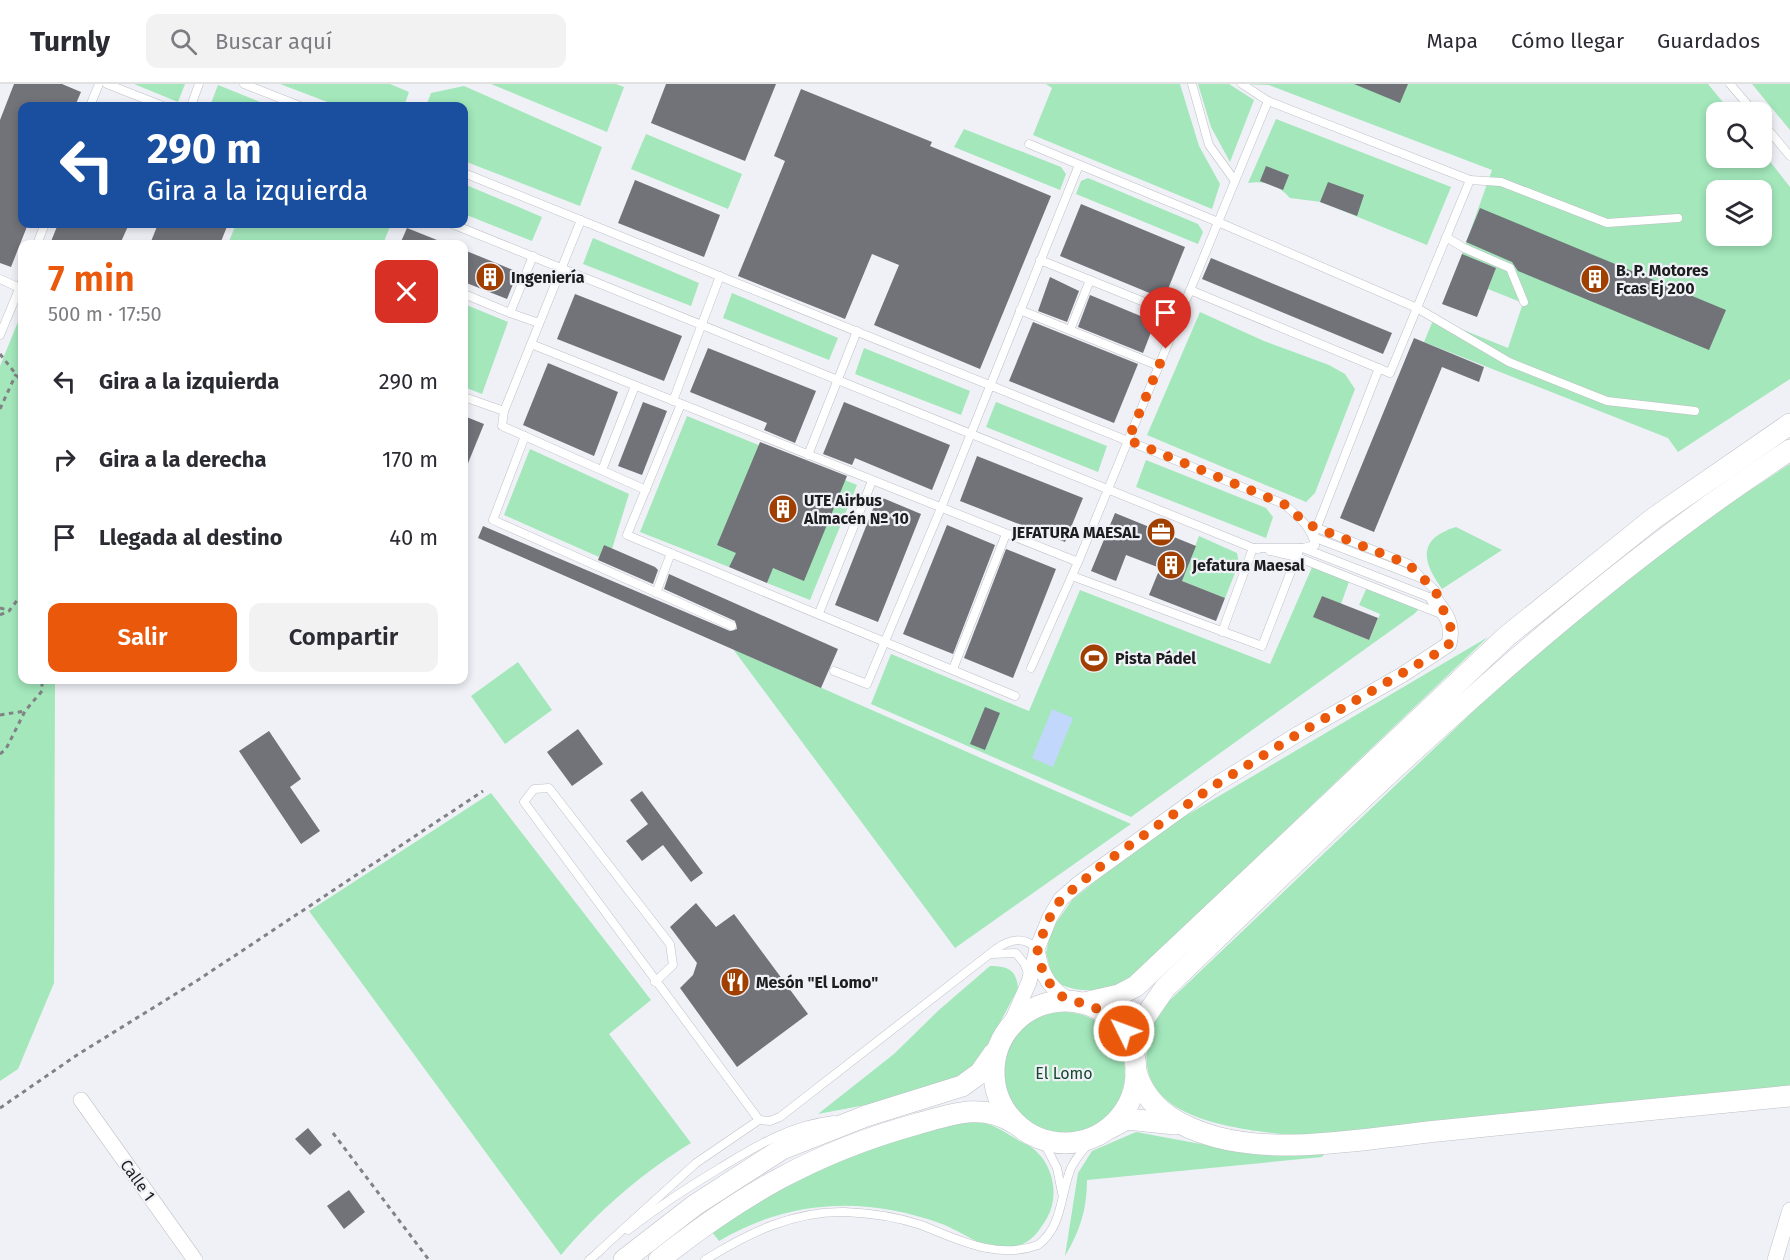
<!DOCTYPE html>
<html lang="es">
<head>
<meta charset="utf-8">
<style>
  body { margin:0; font-family:"Fira Sans",sans-serif; background:#f2f2f3; color:#2b2b33; height:100vh; display:flex; flex-direction:column; font-size:22px; white-space:nowrap }
  * { box-sizing:border-box; margin:0 }
  p { font-size:20px; color:#7c7c81 }
  .icon { flex:none; width:33px; height:33px; fill:none; stroke:currentColor; stroke-width:2; stroke-linecap:round; stroke-linejoin:round }
  .map { position:relative; flex:1; overflow:hidden }
  .panel { position:absolute; left:18px; top:156px; width:450px; height:444px; display:flex; flex-direction:column; background:#fff; border-radius:12px; box-shadow:0 3px 9px #0003 }
  .panel>* { flex:none }
  .top-card { position:absolute; left:18px; top:18px; width:450px; height:126px; border-radius:12px; box-shadow:0 3px 9px #0003; background:#1a4fa0; color:#fff; overflow:hidden }
  .buttons { position:absolute; left:1706px; top:18px; display:grid; gap:12px }
  .buttons a { display:grid; place-items:center; width:66px; height:66px; border-radius:12px; background:#fff; box-shadow:0 3px 9px #0003; font-size:30px }
  .pin { position:absolute; display:grid; place-items:center; width:51px; height:51px; color:#fff; margin:-62px -26px; border-radius:50% 50% 50% 0; rotate:-45deg; box-shadow:0 0 6px #0007 }
  .pin .icon { rotate:45deg }
  .me { position:absolute; width:66px; margin:-33px; rotate:312deg; stroke-linejoin:round; filter:drop-shadow(0 0 4px #0008) }
  .turn { display:flex; align-items:center; gap:21px; height:126px; padding:0 30px; font-size:27px }
  .turn .icon { width:78px; height:78px; stroke-width:2.5 }
  .turn b { display:block; font-size:42px; line-height:51px }
  .round { display:grid; place-items:center; flex:none; width:63px; height:63px; border-radius:12px; background:#f2f2f3 }
  .headline { display:flex; align-items:center; justify-content:space-between; height:102px; padding:0 30px }
  h1 { font-size:36px; font-weight:600; line-height:45px; color:#ea580c }
  .primary-button { display:flex; gap:12px; margin-top:auto; padding:12px 30px }
  .primary-button a { flex:1; height:69px; border-radius:12px; background:#ea580c; color:#fff; font-size:24px; font-weight:600; line-height:69px; text-align:center }
  .primary-button a+a { background:#f2f2f3; color:#2b2b33 }
  ul { padding:0; list-style:none }
  li { display:flex; align-items:center; gap:18px; height:78px; padding:0 30px }
  li div { flex:1 }
  li b { display:block; font-size:22px }
  li em { font-style:normal }
  header { display:flex; align-items:center; gap:36px; box-sizing:border-box; height:84px; padding:0 30px; background:#fff; border-bottom:2px solid #e1e1e2 }
  header strong { font-size:28px }
  nav { display:flex; gap:33px; margin-inline-start:auto; font-size:21px }
  .search { width:420px; height:54px; background:#f2f2f3; display:flex; align-items:center; gap:15px; box-sizing:border-box; padding:0 21px; border-radius:12px; color:#7c7c81; font-size:22px }
  .map>svg:first-child { display:block }
  .green { fill:#a3e7bb; fill-rule:evenodd }
  .water { fill:#c1d7fb }
  .building { fill:#727379 }
  .lines { fill:none; stroke-linecap:round; stroke-linejoin:round }
  .lane-casing { stroke:#bec0c6; stroke-width:9 }
  .street-casing { stroke:#bec0c6; stroke-width:16 }
  .secondary-casing { stroke:#bec0c6; stroke-width:22 }
  .path { stroke:#818286; stroke-width:3; stroke-dasharray:4.5 4.5; stroke-linecap:butt }
  .lane { stroke:#fff; stroke-width:8 }
  .street { stroke:#fff; stroke-width:15 }
  .secondary { stroke:#fff; stroke-width:21 }
  .route { stroke:#ea580c; stroke-width:10; stroke-dasharray:0 18 }
  .labels { text-anchor:middle; stroke-width:4.5; stroke-linejoin:round; paint-order:stroke }
  .poi-label { font-size:16px; font-weight:bold; fill:#1c1d1f; stroke:#eff1f7; text-anchor:start }
  .park-label { font-size:16px; fill:#15492d; stroke:#eff1f7 }
  .street-label { font-size:16px; fill:#1c1d1f; stroke:#eff1f7 }
</style>
</head>
<body>
<header>
<strong>Turnly</strong>
<div class="search"><svg class="icon" aria-label="search" viewBox="0 0 24 24"><circle cx="10" cy="10" r="6"/><path d="M15 15l6 6"/></svg>Buscar aquí</div>
<nav><a>Mapa</a><a>Cómo llegar</a><a>Guardados</a></nav>
</header>
<div class="map">
<svg width="1790" height="1176" viewBox="0 0 1790 1176">
  <rect width="100%" height="100%" fill="#eff1f7"/>
  <!-- green -->
  <g class="green">
    <path d="M134 0H185L178 18Z"/>
    <path d="M280 0H390L409 8 404 22H338Z"/>
    <path d="M491 0H616L624 3 607 48Z"/>
    <path d="M1046 0H1180L1199 62 1220 100 1212 125 1033 51 1052 4Z"/>
    <path d="M1198 0H1229L1254 16 1230 78 1211 43Z"/>
    <path d="M1242 0H1708L1731 28H1716V74H1761V66L1790 103V295L1678 368 1668 354 1424 258 1434 234 1508 264 1523 219 1488 205 1495 186 1461 173 1492 86 1269 1ZM1716 106H1761V152H1716Z"/>
    <path d="M1752 0H1790V46Z"/>
    <path d="M218 1 270 22H210Z"/>
    <path d="M464 2 602 63 580 122 464 77V22H426L431 9Z"/>
    <path d="M1276 35 1451 103 1427 161 1321 118 1290 114C1279 101 1264 96 1248 99Z"/>
    <path d="M964 45 1061 83 1066 90 1060 106 954 63Z"/>
    <path d="M646 50 742 90 728 125 631 85Z"/>
    <path d="M1088 94 1198 140 1203 148 1198 160 1076 110 1081 97Z"/>
    <path d="M464 100 542 133 532 157 464 130Z"/>
    <path d="M236 140H391L383 160H228Z"/>
    <path d="M593 154 699 199 691 222 583 180Z"/>
    <path d="M732 209 838 254 829 276 723 234Z"/>
    <path d="M464 220 508 238 482 310 464 303Z"/>
    <path d="M22 228V596H55L54 899 18 985 0 997V282Z"/>
    <path d="M1200 228 1264 257 1329 281 1345 290 1355 305 1315 409 1306 418 1147 351Z"/>
    <path d="M864 264 970 307 961 331 855 290Z"/>
    <path d="M996 318 1107 362 1098 388 986 343Z"/>
    <path d="M687 332 857 401 810 516 767 499 771 488 735 472 729 483 640 448Z"/>
    <path d="M530 365 629 410 612 465 604 461 599 473 504 431Z"/>
    <path d="M1146 376 1266 424 1273 433 1266 454 1136 403Z"/>
    <path d="M1790 380V1005L1301 1052C1255 1047 1155 1041 1147 982 1146 969 1146 957 1151 945 1155 936 1163 927 1168 918L1524 579 1603 513 1732 418Z"/>
    <path d="M1456 443 1502 466 1442 505C1422 477 1417 455 1456 443Z"/>
    <path d="M1199 452 1237 469 1239 479 1225 514 1182 497Z"/>
    <path d="M1313 481 1350 495 1341 520 1322 512 1314 533 1369 556 1380 530 1359 521 1368 501 1422 522 1414 530 1131 733 871 620 891 570 1029 627 1080 506 1270 580Z"/>
    <path d="M1488 553 1127 897C1103 908 1076 911 1053 896L1046 869 1051 846 1072 816 1108 787 1182 734Z"/>
    <path d="M733 565 1131 740 955 864Z"/>
    <path d="M518 578 552 626 505 660 471 612Z"/>
    <path d="M491 709 651 916 609 950 691 1059C643 1088 597 1128 561 1171L309 827Z"/>
    <path d="M990 882C1008 882 1017 886 1018 905 1005 928 990 960 974 980 951 1010 856 1022 818 1030L894 970 939 926Z"/>
    <circle cx="1064" cy="989" r="61"/>
    <path d="M976 1037C992 1040 1000 1045 1013 1053 1020 1058 1030 1061 1036 1067 1054 1084 1059 1113 1047 1134 1041 1144 1034 1155 1023 1160 991 1173 968 1150 942 1140 867 1112 789 1115 719 1157L712 1148C790 1094 881 1049 976 1037Z"/>
    <path d="M1136 1048 1249 1069 1326 1068 1322 1073 1087 1096C1087 1125 1080 1147 1065 1172L1078 1089 1092 1067Z"/>
  </g>
  <!-- water -->
  <path class="water" d="M1052 625 1073 634 1053 683 1032 674Z"/>
  <!-- building -->
  <g class="building">
    <path d="M14 0H62L81 8 75 22H22V140H28L11 183 0 179V36Z"/>
    <path d="M666 0H776L745 77 651 39Z"/>
    <path d="M1354 0H1408L1400 19Z"/>
    <path d="M801 5 932 58 930 62 1051 112 980 285 874 241 899 181 872 170 845 235 738 192 785 77 774 72Z"/>
    <path d="M1266 82 1289 91 1283 106 1260 97Z"/>
    <path d="M635 96 720 131 704 173 618 139Z"/>
    <path d="M1328 98 1364 111 1357 132 1320 118Z"/>
    <path d="M1081 120 1185 163 1164 215 1060 172Z"/>
    <path d="M1480 124 1726 226 1709 266 1518 187 1512 178 1466 158Z"/>
    <path d="M58 140H129L120 160H50Z"/>
    <path d="M158 140H228L220 160H150Z"/>
    <path d="M407 144 447 160H400Z"/>
    <path d="M464 166 518 188 507 215 464 198Z"/>
    <path d="M1462 170 1496 184 1477 233 1442 220Z"/>
    <path d="M1211 174 1392 249 1383 270 1202 195Z"/>
    <path d="M1050 193 1079 207 1067 238 1038 227Z"/>
    <path d="M575 210 682 252 664 297 557 255Z"/>
    <path d="M1090 211 1155 238 1143 269 1078 243Z"/>
    <path d="M1033 238 1138 280 1114 339 1009 297Z"/>
    <path d="M1414 254 1484 283 1479 298 1442 283 1374 448 1340 434Z"/>
    <path d="M708 264 816 307 795 359 764 346 767 339 690 308Z"/>
    <path d="M548 279 618 308 594 372 523 341Z"/>
    <path d="M643 318 667 327 642 391 618 382Z"/>
    <path d="M844 318 950 361 932 406 855 374 852 381 823 370Z"/>
    <path d="M464 332 484 340 464 389Z"/>
    <path d="M760 358 847 392 804 497 773 484 767 499 729 483 736 469 717 461Z"/>
    <path d="M977 372 1083 414 1065 458 960 417Z"/>
    <path d="M878 412 921 430 878 538 835 521Z"/>
    <path d="M1115 429 1196 462 1182 497 1225 514 1216 537 1149 511 1160 484 1126 471 1116 497 1091 487Z"/>
    <path d="M947 441 995 461 953 570 903 550Z"/>
    <path d="M483 442 730 547 737 545 735 537 664 505 669 490 838 565 821 604 478 454Z"/>
    <path d="M604 461 655 483 658 486 653 500 598 476Z"/>
    <path d="M1006 465 1056 485 1013 594 964 574Z"/>
    <path d="M1322 512 1378 534 1369 556 1313 533Z"/>
    <path d="M985 623 1000 629 985 666 970 660Z"/>
    <path d="M578 645 603 680 572 702 547 668Z"/>
    <path d="M269 647 301 695 290 703 320 747 301 760 239 667Z"/>
    <path d="M642 707 703 789 691 798 663 761 642 777 626 757 648 740 630 716Z"/>
    <path d="M696 819 716 843 734 830 808 930 737 983 680 904 693 891 697 879 670 843Z"/>
    <path d="M308 1044 322 1061 310 1071 295 1055Z"/>
    <path d="M349 1106 365 1128 344 1145 327 1122Z"/>
  </g>
  <g class="lines">
    <!-- lane casing -->
    <g class="lane-casing">
      <g id="lane">
        <path d="M107 0 163 22"/>
        <path d="M244 0 300 22"/>
        <path d="M1192 0 1209 61 1235 97"/>
        <path d="M1242 0 1268 17"/>
        <path d="M1730 0 1754 28"/>
        <path d="M90 22 99 0"/>
        <path d="M191 22 199 0"/>
        <path d="M1761 37 1790 72"/>
        <path d="M1029 60 1218 138 1417 224 1509 278 1607 317 1695 327"/>
        <path d="M464 89 1284 420C1298 433 1311 442 1315 461L1303 464 1434 515"/>
        <path d="M1470 96 1501 98 1607 139 1678 134"/>
        <path d="M452 140 1253 464H1303"/>
        <path d="M1446 153 1464 164 1510 184 1524 218"/>
        <path d="M37 160 45 140"/>
        <path d="M1040 176 1179 232"/>
        <path d="M0 195 22 205"/>
        <path d="M464 210 510 229 533 172"/>
        <path d="M1020 226 1159 282"/>
        <path d="M510 229 539 239"/>
        <path d="M1070 246 1090 196"/>
        <path d="M0 251 22 198"/>
        <path d="M531 260 1078 478 1268 17 1470 96 1390 289 1190 206"/>
        <path d="M1379 284 1313 453 1423 495 1435 506 1439 516"/>
        <path d="M464 313 504 327 581 136"/>
        <path d="M673 317 720 192"/>
        <path d="M681 320 627 451 1015 612"/>
        <path d="M504 327 502 342 646 406"/>
        <path d="M525 352 493 436 732 542"/>
        <path d="M808 371 857 247"/>
        <path d="M602 386 635 302"/>
        <path d="M1312 442 1409 480 1420 492"/>
        <path d="M1270 467 1297 473 1441 530"/>
        <path d="M1072 492 1262 562 1300 464"/>
        <path d="M656 509 671 469"/>
        <path d="M819 529 872 397"/>
        <path d="M1222 548 1253 464 1258 465"/>
        <path d="M1031 584 1078 478"/>
        <path d="M953 585 1006 450"/>
        <path d="M834 587 867 600 941 424 1079 81"/>
        <path d="M992 870 1016 869 1024 879 1028 889"/>
        <path d="M655 898 673 881 670 860 549 704 534 705 524 718 759 1036"/>
        <path d="M1042 1055 1057 1084 1062 1109"/>
        <path d="M628 1146C658 1123 688 1103 720 1084 758 1061 790 1041 834 1036"/>
        <path d="M597 1169 696 1079 759 1036 770 1037 780 1033 996 865C1010 855 1024 852 1037 865"/>
        <path d="M589 1176 601 1166"/>
        <path d="M705 1176C748 1149 793 1127 845 1128 870 1129 897 1133 921 1141 959 1156 997 1176 1038 1161 1063 1142 1060 1111 1071 1084 1076 1073 1085 1064 1093 1054"/>
      </g>
    </g>
    <!-- street casing -->
    <g class="street-casing">
      <g id="street">
        <path d="M1038 870C1041 892 1052 907 1071 917"/>
        <path d="M1009 944 1029 898 1037 865 1050 833 1061 815 1078 800 1212 703 1298 650 1402 591 1449 560C1454 540 1446 530 1434 515"/>
        <path d="M81 1016 195 1176"/>
        <path d="M1775 1176 1790 1126"/>
      </g>
    </g>
    <!-- secondary casing -->
    <g class="secondary-casing">
      <g id="secondary">
        <circle cx="1065" cy="988" r="71"/>
        <path d="M1084 919 1119 911 1136 902 1507 552 1654 434 1790 340"/>
        <path d="M1133 964 1141 939 1165 904C1363 713 1559 517 1790 366"/>
        <path d="M1136 988C1148 1026 1180 1043 1216 1053 1283 1071 1370 1054 1438 1047 1555 1035 1673 1023 1790 1012"/>
        <path d="M1110 1044 1127 1035 1175 1040"/>
        <path d="M624 1176 695 1121 782 1065 866 1032 962 1002 980 989 994 969"/>
        <path d="M659 1176C741 1111 815 1068 917 1040 950 1031 982 1018 1014 1039"/>
      </g>
    </g>
    <!-- path -->
    <g class="path">
      <path d="M0 270 22 298"/>
      <path d="M0 325 16 290"/>
      <path d="M0 524 8 526"/>
      <path d="M0 531 9 527 22 510"/>
      <path d="M0 631 25 627"/>
      <path d="M0 670 6 665 25 627 42 607V596"/>
      <path d="M0 1024 77 971 198 896 483 707"/>
      <path d="M333 1049 429 1176"/>
    </g>
    <!-- lane -->
    <use href="#lane" class="lane"/>
    <!-- street -->
    <use href="#street" class="street"/>
    <!-- secondary -->
    <use href="#secondary" class="secondary"/>
  </g>
  <g class="lines">
    <!-- route -->
    <path class="route" d="M1124 947 1098 925 1061 912 1044 893 1037 864 1050 833 1061 815 1106 778 1212 703 1298 650 1437 569 1449 560 1452 547 1435 506 1408 480 1307 440 1284 420 1128 356 1166 265"/>
  </g>
  <!-- icons -->
  <defs>
    <g id="building-disc" transform="scale(1.5)"><circle r="9.5" fill="#a13f00" stroke="#eff1f7"/><path d="M-4-6H4V6H1V3H-1V6H-4ZM-2.5-4.3h1.7v1.8h-1.7ZM.8-4.3h1.7v1.8H.8ZM-2.5-1h1.7V.8h-1.7ZM.8-1h1.7V.8H.8Z" fill="#fff"/></g>
    <g id="office-disc" transform="scale(1.5)"><circle r="9.5" fill="#a13f00" stroke="#eff1f7"/><path d="M-6-3h4V-5.5h4V-3h4V5H-6ZM-1-4.5V-3h2v-1.5ZM-6 0V1H6V0Z" fill="#fff"/></g>
    <g id="stadium-disc" transform="scale(1.5)"><circle r="9.5" fill="#a13f00" stroke="#eff1f7"/><path d="M0-5a6.5 5 0 1 0 0 10a6.5 5 0 1 0 0-10ZM-3.5-1.8h7v3.6h-7Z" fill="#fff"/></g>
    <g id="restaurant-disc" transform="scale(1.5)"><circle r="9.5" fill="#a13f00" stroke="#eff1f7"/><path d="M-5-6h1v4h1v-4h1v4h1v-4h1v5L-1.5 .5V6h-2V.5L-5-1ZM5-6V6H3V1.5H1.5Q1.5-4 5-6Z" fill="#fff"/></g>
  </defs>
  <g fill-rule="evenodd">
    <use href="#building-disc" x="490" y="193"/>
    <use href="#building-disc" x="1595" y="195"/>
    <use href="#building-disc" x="783" y="425"/>
    <use href="#office-disc" x="1161" y="448"/>
    <use href="#building-disc" x="1171" y="481"/>
    <use href="#stadium-disc" x="1094" y="574"/>
    <use href="#restaurant-disc" x="735" y="898"/>
  </g>
  <g class="labels">
    <!-- poi labels -->
    <g class="poi-label">
      <text x="1616" y="192">B. P. Motores<tspan x="1616" dy="18">Fcas Ej 200</tspan></text>
      <text x="511" y="199">Ingeniería</text>
      <text x="804" y="422">UTE Airbus<tspan x="804" dy="18">Almacén Nº 10</tspan></text>
      <text x="1140" y="454" text-anchor="end">JEFATURA MAESAL</text>
      <text x="1192" y="487">Jefatura Maesal</text>
      <text x="1115" y="580">Pista Pádel</text>
      <text x="756" y="904">Mesón "El Lomo"</text>
    </g>
    <!-- park labels -->
    <g class="park-label">
      <text x="1064" y="995">El Lomo</text>
    </g>
    <!-- street labels -->
    <g class="street-label">
      <text transform="translate(138 1096) rotate(54)" y="6">Calle 1</text>
    </g>
  </g>
</svg>
<div class="buttons">
<a><svg class="icon" aria-label="search" viewBox="0 0 24 24"><circle cx="10" cy="10" r="6"/><path d="M15 15l6 6"/></svg></a>
<a><svg class="icon" aria-label="layers" viewBox="0 0 24 24"><path d="M12 4l9 5-9 5-9-5zM3 14l9 5 9-5"/></svg></a>
</div>
<div class="pin" style="left:1166px;top:265px;background:#d93025"><svg class="icon" aria-label="arrive" viewBox="0 0 24 24"><path d="M6 21V4h12l-3 4 3 4H6"/></svg></div>
<svg class="me" style="left:1124px;top:947px" viewBox="-20 -20 40 40"><circle r="17" fill="#ea580c" stroke="#fff" stroke-width="3"/><path d="M0-11L8 9 0 5-8 9z" fill="#fff"/></svg>
<div class="top-card">
<div class="turn"><svg class="icon" aria-label="left" viewBox="0 0 24 24"><path d="M17 20v-9H6M10 6l-5 5 5 5"/></svg><div><b>290 m</b>Gira a la izquierda</div></div>
</div>
<section class="panel">
<div class="headline"><div><h1>7 min</h1><p>500 m · 17:50</p></div><a class="round" style="background:#d93025;color:#fff"><svg class="icon" aria-label="close" viewBox="0 0 24 24"><path d="M6 6l12 12M18 6L6 18"/></svg></a></div>
<ul>
<li><svg class="icon" aria-label="left" viewBox="0 0 24 24"><path d="M17 20v-9H6M10 6l-5 5 5 5"/></svg><div><b>Gira a la izquierda</b></div><em>290 m</em></li>
<li><svg class="icon" aria-label="right" viewBox="0 0 24 24"><path d="M7 20v-9h11M14 6l5 5-5 5"/></svg><div><b>Gira a la derecha</b></div><em>170 m</em></li>
<li><svg class="icon" aria-label="arrive" viewBox="0 0 24 24"><path d="M6 21V4h12l-3 4 3 4H6"/></svg><div><b>Llegada al destino</b></div><em>40 m</em></li>
</ul>
<div class="primary-button"><a>Salir</a><a>Compartir</a></div>
</section>
</div>
</body>
</html>
